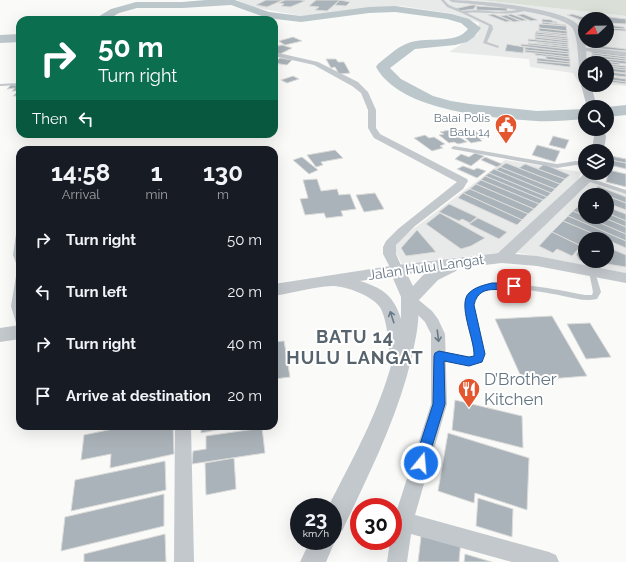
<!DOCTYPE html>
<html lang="en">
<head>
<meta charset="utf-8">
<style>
  body { margin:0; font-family:Raleway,sans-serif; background:#242831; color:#f1f3f6; height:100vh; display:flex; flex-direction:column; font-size:15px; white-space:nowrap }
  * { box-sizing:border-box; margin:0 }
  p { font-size:13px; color:#9ea1a6 }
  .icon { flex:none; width:22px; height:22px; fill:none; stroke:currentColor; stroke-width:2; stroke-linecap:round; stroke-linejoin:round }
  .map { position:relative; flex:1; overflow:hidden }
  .sheet { position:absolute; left:16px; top:146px; width:262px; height:284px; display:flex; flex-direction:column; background:#171b24; border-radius:12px; box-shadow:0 4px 16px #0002 }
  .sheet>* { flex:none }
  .guide { position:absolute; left:16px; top:16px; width:262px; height:122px; border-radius:12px; box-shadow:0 4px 16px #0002; background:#0b6e4f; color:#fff; overflow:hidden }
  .needle { width:26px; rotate:248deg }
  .buttons { position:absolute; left:578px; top:12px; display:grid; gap:8px }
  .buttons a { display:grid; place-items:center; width:36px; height:36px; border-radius:50%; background:#171b24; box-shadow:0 4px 16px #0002; font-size:20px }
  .speed { position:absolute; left:290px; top:498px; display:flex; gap:8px; font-size:20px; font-weight:700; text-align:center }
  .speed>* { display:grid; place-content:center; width:52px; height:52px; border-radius:50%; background:#171b24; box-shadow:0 4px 16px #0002; line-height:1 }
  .speed small { font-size:10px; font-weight:400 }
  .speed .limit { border:6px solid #d22; background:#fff; color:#111 }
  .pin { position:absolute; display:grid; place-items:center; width:34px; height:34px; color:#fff; margin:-17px; border-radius:8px; box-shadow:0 2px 6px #0006 }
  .me { position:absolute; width:44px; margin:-22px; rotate:17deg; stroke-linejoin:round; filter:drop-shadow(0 0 3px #0008) }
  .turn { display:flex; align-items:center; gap:14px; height:84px; padding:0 16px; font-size:18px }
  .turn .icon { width:52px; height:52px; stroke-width:2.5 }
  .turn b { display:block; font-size:28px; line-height:34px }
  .then { display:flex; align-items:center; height:38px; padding:0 16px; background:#0003; gap:8px; font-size:15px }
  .eta { display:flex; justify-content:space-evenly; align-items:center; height:68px; text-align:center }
  .eta b { font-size:24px; font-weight:700; line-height:28px }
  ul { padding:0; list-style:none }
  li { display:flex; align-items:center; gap:12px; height:52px; padding:0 16px }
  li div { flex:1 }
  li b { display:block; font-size:15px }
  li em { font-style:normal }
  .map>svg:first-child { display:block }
  .built { fill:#e8e9e9; fill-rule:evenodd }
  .green { fill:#dadfd7 }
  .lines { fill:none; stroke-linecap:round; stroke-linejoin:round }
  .river { fill:#bbc7cb; fill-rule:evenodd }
  .building { fill:#aab3b9; stroke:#dcdcda }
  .service { fill:#c3c8cc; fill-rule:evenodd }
  .minor { fill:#c3c8cc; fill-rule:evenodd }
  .tertiary { fill:#c3c8cc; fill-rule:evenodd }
  .oneway { stroke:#6a7a87 }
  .route { fill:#1a73e8; stroke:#114b97 }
  .labels { text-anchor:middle; stroke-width:4; stroke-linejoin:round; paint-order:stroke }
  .far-poi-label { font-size:12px; fill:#657683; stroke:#fff; text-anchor:end }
  .street-label { font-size:14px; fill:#657683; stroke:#fff }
  .near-poi-label { font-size:17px; fill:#657683; stroke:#fff; text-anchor:start }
  .district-label { font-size:18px; font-weight:bold; letter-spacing:1px; fill:#57646e; stroke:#fff }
</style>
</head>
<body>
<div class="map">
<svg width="626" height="562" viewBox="0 0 626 562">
  <rect width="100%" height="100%" fill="#fafaf8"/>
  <!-- built -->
  <g class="built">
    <path d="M237 0H481L626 16V86L607 84V63H585V83L578 82 573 73 530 67 529 59 449 52 478 34 479 23 454 14 401 6 302 16 253 7ZM585 19H607V41H585Z"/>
    <path d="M505 160 581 172 579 178 626 194V273L519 253H494L402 264 394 249 400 239ZM585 195H607V217H585ZM585 239H607V261H585Z"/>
  </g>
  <!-- green -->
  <path class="green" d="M481 0H626V16Z"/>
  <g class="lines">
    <!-- river -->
    <g class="river">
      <path d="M206 0H235L269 12 301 16 369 7 395 6 452 14 469 19 481 28 474 37 467 42 455 45 415 49 390 68 401 79 433 96 451 101 470 104 537 111 585 109V119C569 120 552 122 536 121 491 118 400 111 376 67L378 64C387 57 396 48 406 44 425 35 455 46 468 29L461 23 447 19 395 12 369 13 301 22 267 18 231 5 182 8H137L119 13 107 20H93L111 9 136 2H182Z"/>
      <path d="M20 34V42L0 43V35Z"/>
      <path d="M626 105V115L607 117V107Z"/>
    </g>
  </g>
  <!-- building -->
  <g class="building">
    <path d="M266 0H283L267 7 256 5Z"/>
    <path d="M285 0H301L305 1 290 7 281 6 284 4 279 3Z"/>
    <path d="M316 0H340L327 11 315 10 319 7 309 6Z"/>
    <path d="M340 0 350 2 346 6 335 5Z"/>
    <path d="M472 5H476L474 9 459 11 454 9Z"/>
    <path d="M476 6 507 8V11L477 10Z"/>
    <path d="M493 14 511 21 506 22 488 15Z"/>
    <path d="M511 14 527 20 522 21 506 15Z"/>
    <path d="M523 14 538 20 531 21 517 15Z"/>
    <path d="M572 14 586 18 581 20 567 15Z"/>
    <path d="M506 15 520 21 514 22 500 16Z"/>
    <path d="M601 16 626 19V24L607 23V19H601Z"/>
    <path d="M226 17 233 18 238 19 216 20Z"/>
    <path d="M542 19 552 20V21L557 22V23L542 22Z"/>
    <path d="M542 22 566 25V26L542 24Z"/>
    <path d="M539 24 566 26 567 31 539 28Z"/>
    <path d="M607 25 624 27 625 29 607 28Z"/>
    <path d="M539 28 567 31V34L539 31Z"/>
    <path d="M607 28 625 29 626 31 607 30Z"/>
    <path d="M536 31 567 34V36L536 32Z"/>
    <path d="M536 32 567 36V37L535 34Z"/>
    <path d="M535 34 567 37 568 39 535 36Z"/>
    <path d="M535 36 568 39V41L535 37Z"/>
    <path d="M293 37 302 41 285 45 279 41Z"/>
    <path d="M535 37 568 41V43L535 39Z"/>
    <path d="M528 39 568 43V45L528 41Z"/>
    <path d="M537 42 568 45V47L537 43Z"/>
    <path d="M528 43 568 47 569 49 528 45Z"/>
    <path d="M275 44 279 46 282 45 292 48 280 54 274 51Z"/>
    <path d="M507 44 524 47 523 53 505 51Z"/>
    <path d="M521 44 569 49V52L521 46Z"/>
    <path d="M592 45 626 49V51L592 48Z"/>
    <path d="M525 47 569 52V54L525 50Z"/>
    <path d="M525 50 569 54V57L525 52Z"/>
    <path d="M591 51 626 55V57L592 53Z"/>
    <path d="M535 53 569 57 570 59 535 55Z"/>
    <path d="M592 53 626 57V59L592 55Z"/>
    <path d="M592 55 626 59V61L592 58Z"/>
    <path d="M546 56 570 59V62L546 59Z"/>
    <path d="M280 58 292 60 287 65 274 63Z"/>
    <path d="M537 58 570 62V64L537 61Z"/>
    <path d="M592 58 626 61V64L593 60Z"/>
    <path d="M326 59H336L338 62H344L350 73 339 74 335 67 331 68Z"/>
    <path d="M593 60 619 63 620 65 593 62Z"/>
    <path d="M537 61 570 64V67L537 63Z"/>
    <path d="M607 64 626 66V68L607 66Z"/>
    <path d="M607 66 626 68V70L608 68Z"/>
    <path d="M608 68 626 70V73L608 71Z"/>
    <path d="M609 72 626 74V77L609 75Z"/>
    <path d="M293 76 299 79 287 83 281 80Z"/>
    <path d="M611 77 626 79V82L611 80Z"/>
    <path d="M611 80 626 82V84L612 82Z"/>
    <path d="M11 85H20V96H13L18 91H12L15 88 7 89Z"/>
    <path d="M467 128 470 131 475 130 484 138H479L482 141 471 143 456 130Z"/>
    <path d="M449 130 467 142 458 144 454 142 449 143 439 135 444 134 440 132Z"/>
    <path d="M425 135 429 138 434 137 445 144 440 146 443 148 432 151 414 138Z"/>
    <path d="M553 136 569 140 565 149 549 145Z"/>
    <path d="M537 145 560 151 555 162 532 155Z"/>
    <path d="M335 150 343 158 321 162 323 165 316 167 307 155Z"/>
    <path d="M475 153 484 156 471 166 455 159 461 154 469 157Z"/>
    <path d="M611 156 626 159V163L610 160Z"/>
    <path d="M302 157 318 170 309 174 293 160Z"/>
    <path d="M485 157 502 164 497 167 481 160Z"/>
    <path d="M610 160 626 163V169L610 165Z"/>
    <path d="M506 163 519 168 560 184 555 189 500 167Z"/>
    <path d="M525 164 538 169 565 179 560 184 519 168Z"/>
    <path d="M544 164 570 175 565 179 538 169Z"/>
    <path d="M463 166 474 170 477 168 486 171 477 178 457 169Z"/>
    <path d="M500 167 555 189 551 193 496 170Z"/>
    <path d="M494 169 496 170 551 193 547 197 489 173Z"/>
    <path d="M609 170 626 174V187L606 182Z"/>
    <path d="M489 173 547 197 543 200 485 176Z"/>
    <path d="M485 176 543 200 539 204 481 180Z"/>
    <path d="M317 179 321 191 337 189 339 195 350 194 356 209 341 211 343 216 326 218 324 213 305 215 300 199 308 198 303 180Z"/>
    <path d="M481 180 539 204 534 209 476 184Z"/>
    <path d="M476 184 534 209 528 214 470 189Z"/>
    <path d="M598 186 626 197V203L594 191Z"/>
    <path d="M470 189 528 214 522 220 463 193Z"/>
    <path d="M375 193 384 209 364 212 356 195Z"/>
    <path d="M463 193 522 220 517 225 458 198Z"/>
    <path d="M607 196 626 203V210L607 203Z"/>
    <path d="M449 204 477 217 470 223 462 219 459 221 439 212Z"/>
    <path d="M577 207 585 210V216L573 211Z"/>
    <path d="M607 207 626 214V221L607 213Z"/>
    <path d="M573 211 626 234V241L568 216Z"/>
    <path d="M440 213 485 238 471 246 461 249 426 224Z"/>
    <path d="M607 213 626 221V227L602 217H607Z"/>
    <path d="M568 216 626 241V248L563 221Z"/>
    <path d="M586 217H602L626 227V234Z"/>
    <path d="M478 218 507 232 499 239 469 224Z"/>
    <path d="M563 221 604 238H588L585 239 581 246 552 232Z"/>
    <path d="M417 230 436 252 406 256 401 248Z"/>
    <path d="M552 232 581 246 572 256 557 249 553 253 539 246Z"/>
    <path d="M585 243V261L579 260 576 254Z"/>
    <path d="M607 247 626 255V267L587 261H607Z"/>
    <path d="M552 316 587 376 523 381 495 319Z"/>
    <path d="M590 323 611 357 586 359 567 324Z"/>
    <path d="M284 341 290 377 274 379V342Z"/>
    <path d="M455 400 522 416 523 448 452 430Z"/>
    <path d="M127 426H173L174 454 110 468 111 454 81 460 84 435Z"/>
    <path d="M201 426H238L201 433Z"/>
    <path d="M262 428 265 453 192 464 193 451 206 449V436Z"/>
    <path d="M448 433 529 458 527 510 475 493 474 503 438 491Z"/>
    <path d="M234 458 236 489 206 495 205 463Z"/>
    <path d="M165 461 166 490 71 511 75 480Z"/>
    <path d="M164 494V526L61 551 65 517Z"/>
    <path d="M478 498 513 509 512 537 476 526Z"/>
    <path d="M422 528 461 540 459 562H418Z"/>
    <path d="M165 534 166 562H84V554Z"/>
    <path d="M465 554 492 562H464Z"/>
  </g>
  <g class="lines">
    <!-- service -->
    <g class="service">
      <path d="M441 0H444L449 5 463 11 477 10 499 12 526 9 527 10C508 17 487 11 467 13L492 25 493 29 487 42 499 46 498 48 483 43 489 26 462 13 447 7Z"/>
      <path d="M20 83V85L0 86V84Z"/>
      <path d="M454 146 557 164 576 161 585 162V166L576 165 557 168 452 149 451 148Z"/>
      <path d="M586 177 626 190V194L584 180 583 179Z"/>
      <path d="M19 232H20V296C19 306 20 315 20 326L17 325 16 323 11 306 16 276V263L13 255 16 234Z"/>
      <path d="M590 270H592L595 272 601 292 597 299C585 302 574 298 563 296 543 292 500 284 482 292 479 293 477 295 474 297L473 308 474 316 483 354 481 361 469 364 436 358 435 356 436 354 439 353 469 358 474 356 475 354C472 339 461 311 467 297 478 271 564 291 585 295H592L593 292 589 272Z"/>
    </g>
    <!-- minor -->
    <g class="minor">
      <path d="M580 47 626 52V56L578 50 577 49Z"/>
      <path d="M274 52 318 62 358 82 368 92 376 110V128L380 134 467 179 468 181 463 189 415 226 396 245V254L403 270 401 273 397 274 393 273 383 254V247L386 241 398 229 457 182 374 138 368 128V110L361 93 352 86 314 65 274 56Z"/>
      <path d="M410 295 415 297 432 311 438 319 445 334 447 404 415 515 549 552 556 555 559 562H512L411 534 407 562H387L390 541H393V522L431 404V334L425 322 403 300 405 297Z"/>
      <path d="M175 426H191L194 562H174Z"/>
    </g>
    <!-- tertiary -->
    <g class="tertiary">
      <path d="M449 0C473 0 567 7 580 27 586 36 586 52 587 63H585V81L580 78C578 65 579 41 573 29 564 12 473 4 452 2Z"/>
      <path d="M585 82V85H591L597 107H587L581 85Z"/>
      <path d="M593 129H603L606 136 604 151H592L594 136Z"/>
      <path d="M585 171V173H596L590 182 515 254 537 256 626 273V283L537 266 502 263 458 268 456 271 438 280 418 301C420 320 416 338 412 356 398 417 369 474 342 531L333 534V507H328C352 460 378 414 392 362L390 358C388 342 388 324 381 309 374 296 346 286 332 286 314 287 292 293 274 296V284L397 265 498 253 582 176ZM426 272 413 286 407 274 427 272ZM392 276 401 297V319C394 296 383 288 360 281Z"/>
      <path d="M20 325V339L0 342V328Z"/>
      <path d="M333 535 335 541 326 562H300L310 541H333Z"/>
    </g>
  </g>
  <!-- one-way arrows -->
  <defs><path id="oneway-shaft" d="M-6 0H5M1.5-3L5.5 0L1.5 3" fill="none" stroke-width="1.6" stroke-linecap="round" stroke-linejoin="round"/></defs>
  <g class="oneway">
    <use href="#oneway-shaft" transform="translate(392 317) rotate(-108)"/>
    <use href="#oneway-shaft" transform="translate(438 336) rotate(83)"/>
  </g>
  <!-- route -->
  <path class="route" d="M492 283H514L518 286C509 297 480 278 474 305L485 354 482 362 469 366 444 361 445 404 427 463 425 467 421 469 416 467 414 463 433 404 434 356 435 353 439 351 469 357 474 356C475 340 457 304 469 293 475 287 484 285 492 283Z"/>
  <!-- icons -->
  <defs>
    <g id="civic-pin" transform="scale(1.15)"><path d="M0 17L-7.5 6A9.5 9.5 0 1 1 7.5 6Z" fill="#e4572e" stroke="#fff"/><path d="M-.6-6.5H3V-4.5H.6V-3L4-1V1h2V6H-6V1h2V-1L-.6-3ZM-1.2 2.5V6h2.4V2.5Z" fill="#fff"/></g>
    <g id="restaurant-pin" transform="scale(1.15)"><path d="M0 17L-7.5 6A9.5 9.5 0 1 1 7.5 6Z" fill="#e4572e" stroke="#fff"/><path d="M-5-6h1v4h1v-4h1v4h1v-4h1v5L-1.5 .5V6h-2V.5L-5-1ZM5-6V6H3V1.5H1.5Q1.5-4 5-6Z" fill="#fff"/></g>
  </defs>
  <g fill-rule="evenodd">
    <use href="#civic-pin" x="506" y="125"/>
    <use href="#restaurant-pin" x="469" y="389"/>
  </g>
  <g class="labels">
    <!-- far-poi labels -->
    <g class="far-poi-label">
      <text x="490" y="122">Balai Polis<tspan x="490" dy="14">Batu 14</tspan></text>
    </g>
    <!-- street labels -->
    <g class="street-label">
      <text transform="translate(426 267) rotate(-8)" y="5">Jalan Hulu Langat</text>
    </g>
    <!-- near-poi labels -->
    <g class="near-poi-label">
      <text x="484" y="385">D’Brother<tspan x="484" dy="20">Kitchen</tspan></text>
    </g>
    <!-- district labels -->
    <g class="district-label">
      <text x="355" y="343">BATU 14<tspan x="355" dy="21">HULU LANGAT</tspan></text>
    </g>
  </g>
</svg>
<div class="buttons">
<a><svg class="needle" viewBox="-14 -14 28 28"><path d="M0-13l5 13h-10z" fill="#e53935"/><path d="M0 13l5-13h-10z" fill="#9ea1a6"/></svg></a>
<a><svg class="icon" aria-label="sound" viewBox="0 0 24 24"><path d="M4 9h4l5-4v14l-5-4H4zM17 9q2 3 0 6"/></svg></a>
<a><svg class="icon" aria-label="search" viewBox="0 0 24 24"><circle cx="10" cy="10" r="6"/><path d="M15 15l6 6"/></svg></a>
<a><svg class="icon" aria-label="layers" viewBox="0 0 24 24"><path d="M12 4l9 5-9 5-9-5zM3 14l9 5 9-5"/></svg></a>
<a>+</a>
<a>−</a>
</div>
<div class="speed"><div>23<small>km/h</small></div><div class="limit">30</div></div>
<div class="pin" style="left:514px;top:286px;background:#d93025"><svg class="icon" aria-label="arrive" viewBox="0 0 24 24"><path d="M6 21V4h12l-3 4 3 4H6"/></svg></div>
<svg class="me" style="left:421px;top:463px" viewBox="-20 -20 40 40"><circle r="17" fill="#1a73e8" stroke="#fff" stroke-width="3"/><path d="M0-11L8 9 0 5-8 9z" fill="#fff"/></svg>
<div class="guide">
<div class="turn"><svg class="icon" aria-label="right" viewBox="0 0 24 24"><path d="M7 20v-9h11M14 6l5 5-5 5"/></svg><div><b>50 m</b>Turn right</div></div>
<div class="then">Then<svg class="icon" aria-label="left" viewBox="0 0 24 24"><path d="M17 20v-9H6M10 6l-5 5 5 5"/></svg></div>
</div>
<section class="sheet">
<div class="eta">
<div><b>14:58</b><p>Arrival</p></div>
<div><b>1</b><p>min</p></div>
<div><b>130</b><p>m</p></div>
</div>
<ul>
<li><svg class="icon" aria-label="right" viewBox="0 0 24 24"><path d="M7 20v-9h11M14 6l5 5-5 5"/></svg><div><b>Turn right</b></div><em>50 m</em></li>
<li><svg class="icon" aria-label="left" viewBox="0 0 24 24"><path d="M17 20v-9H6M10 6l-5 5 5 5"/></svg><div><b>Turn left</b></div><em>20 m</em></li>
<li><svg class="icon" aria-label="right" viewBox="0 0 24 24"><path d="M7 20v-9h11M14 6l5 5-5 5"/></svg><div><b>Turn right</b></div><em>40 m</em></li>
<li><svg class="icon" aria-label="arrive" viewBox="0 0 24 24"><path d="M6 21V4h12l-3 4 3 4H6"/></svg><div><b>Arrive at destination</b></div><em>20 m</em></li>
</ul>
</section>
</div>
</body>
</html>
